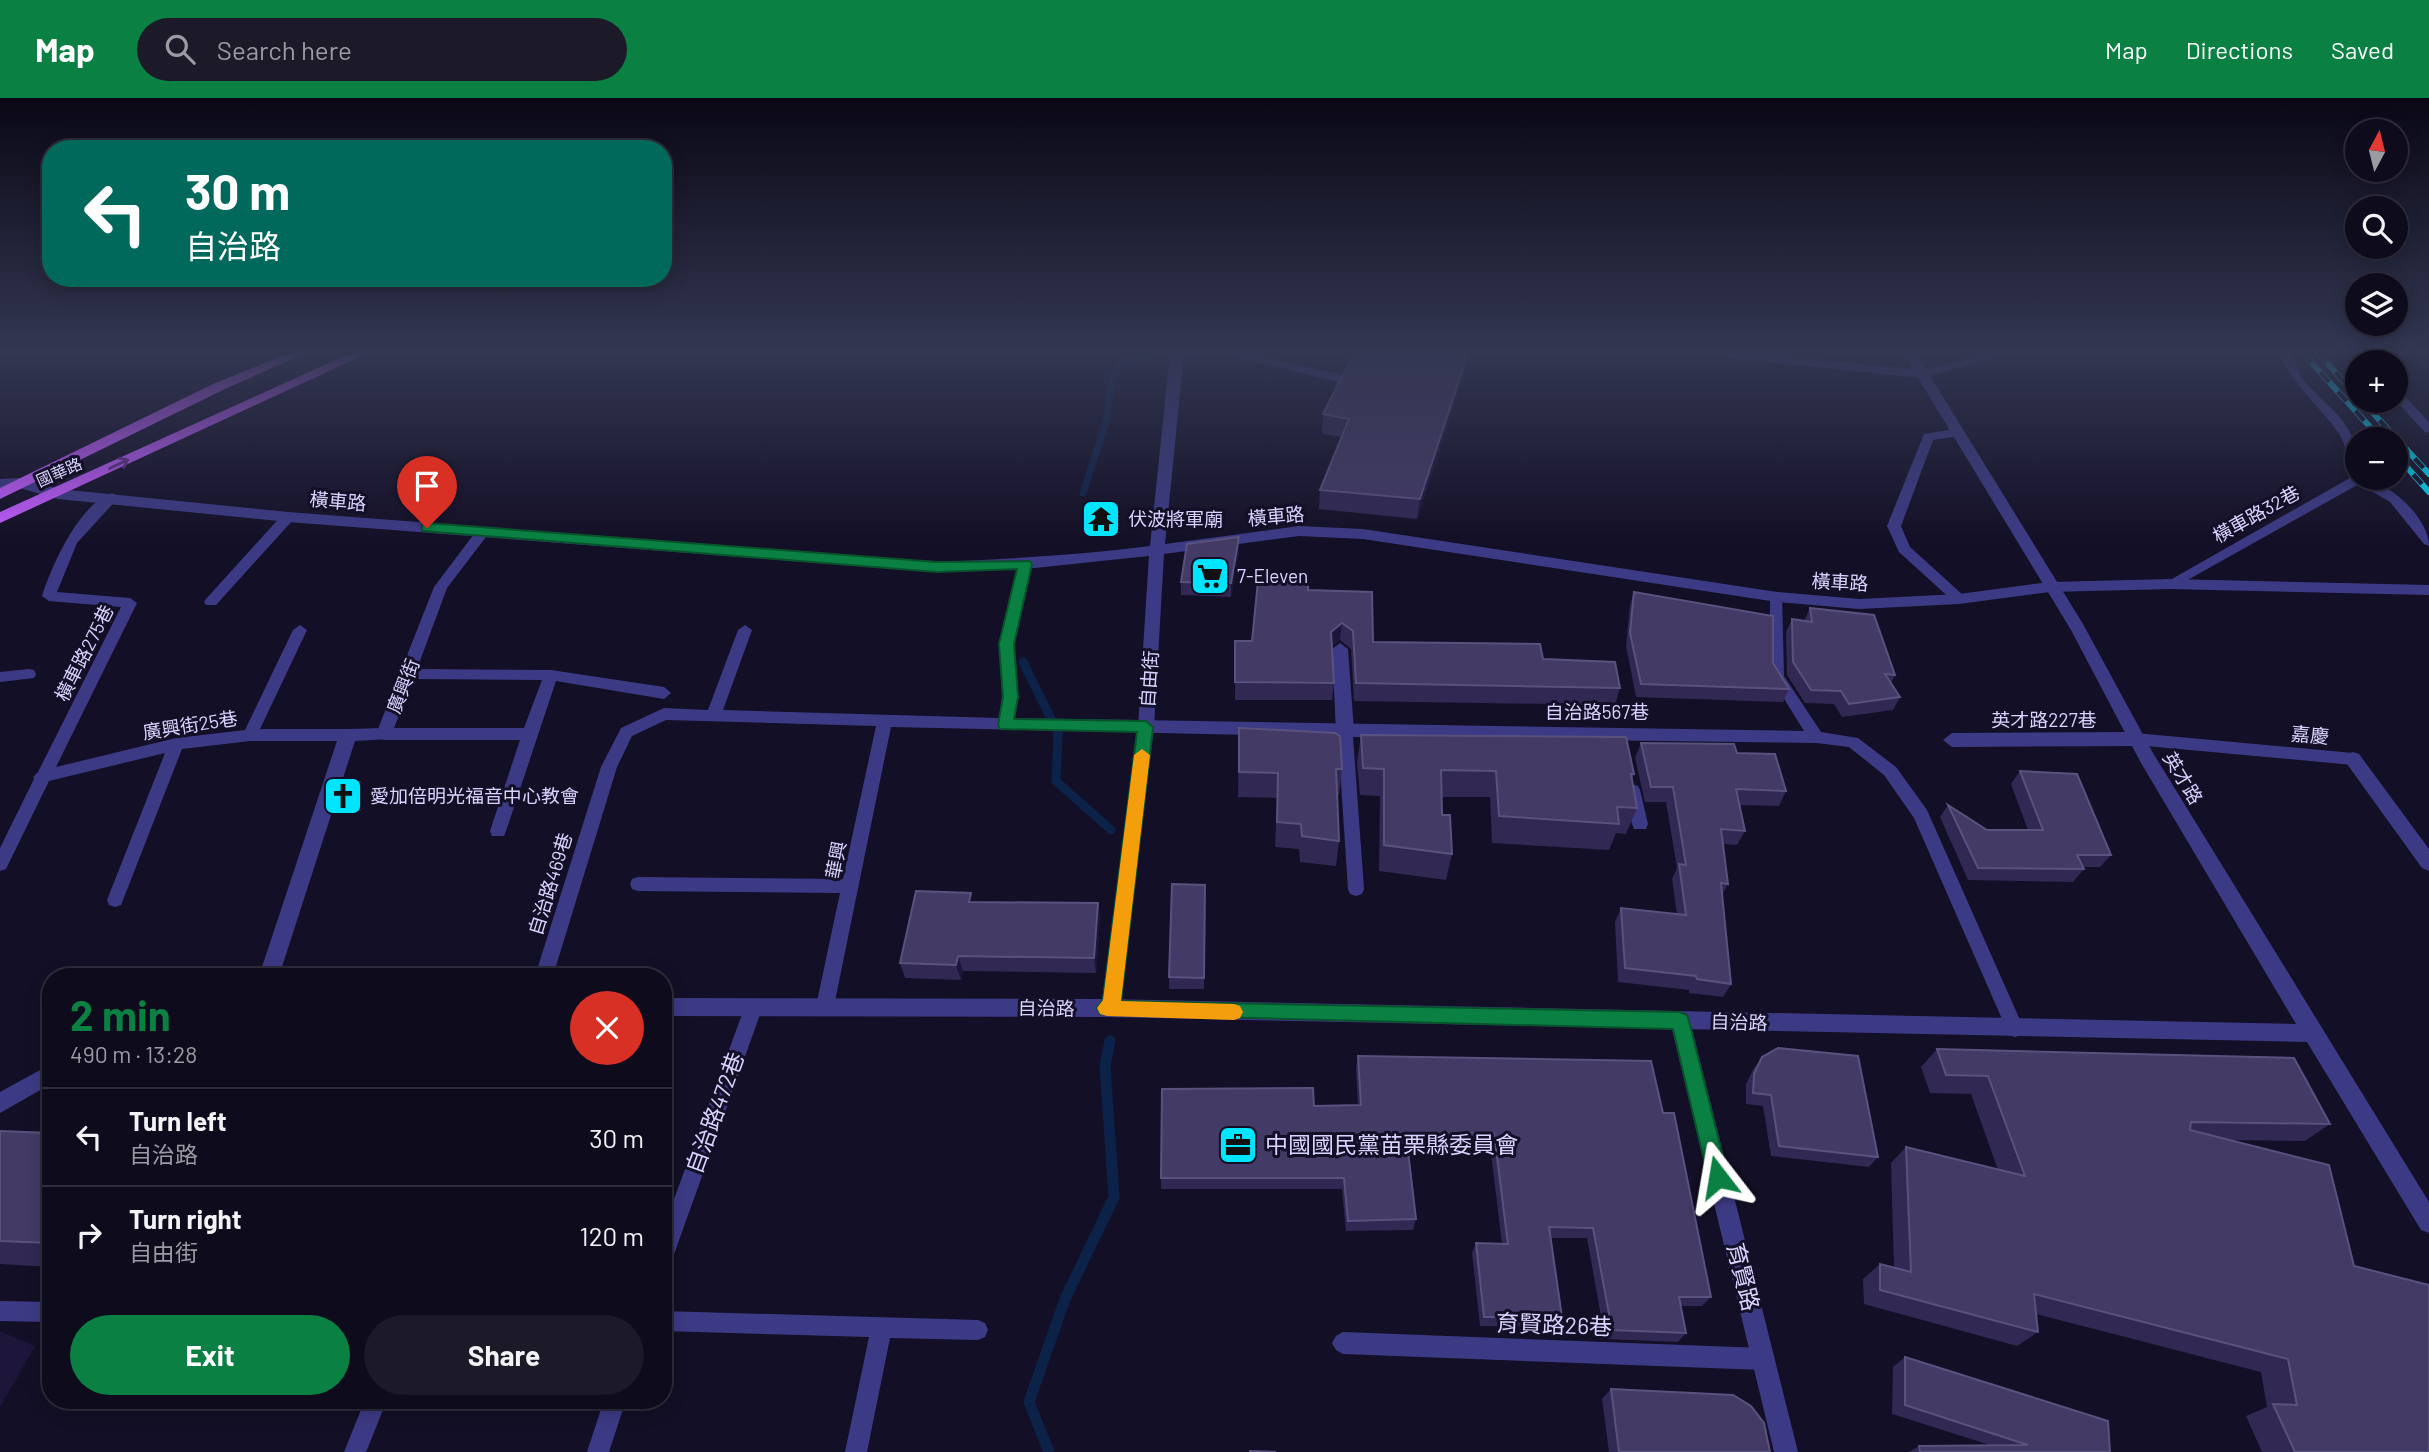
<!DOCTYPE html>
<html lang="en">
<head>
<meta charset="utf-8">
<style>
  body { margin:0; font-family:Barlow,"Noto Sans TC",sans-serif; background:#1c1929; color:#f1f3f6; height:100vh; display:flex; flex-direction:column; font-size:26px; white-space:nowrap }
  * { box-sizing:border-box; margin:0 }
  p { font-size:23px; color:#9b9ba3 }
  .icon { flex:none; width:38px; height:38px; fill:none; stroke:currentColor; stroke-width:2; stroke-linecap:round; stroke-linejoin:round }
  .map { position:relative; flex:1; overflow:hidden }
  .details { position:absolute; left:42px; top:870px; width:630px; height:441px; display:flex; flex-direction:column; background:#0e0b1c; border-radius:28px; box-shadow:0 4px 18px #0003,0 0 0 2px #2e2b3b }
  .details>* { flex:none }
  .banner { position:absolute; left:42px; top:42px; width:630px; height:147px; border-radius:28px; box-shadow:0 4px 18px #0003,0 0 0 2px #2e2b3b; background:#00695c; color:#fff; overflow:hidden }
  .needle { width:46px; rotate:7deg }
  .tools { position:absolute; left:2345px; top:21px; display:grid; gap:14px }
  .tools a { display:grid; place-items:center; width:63px; height:63px; border-radius:50%; background:#0e0b1c; box-shadow:0 4px 18px #0003,0 0 0 2px #2e2b3b; font-size:35px }
  .pin { position:absolute; display:grid; place-items:center; width:60px; height:60px; color:#fff; margin:-72px -30px; border-radius:50% 50% 50% 0; rotate:-45deg; box-shadow:0 0 7px #0007 }
  .pin .icon { rotate:45deg }
  .me { position:absolute; width:77px; margin:-38px; rotate:346deg; stroke-linejoin:round; filter:drop-shadow(0 0 5px #0008) }
  .turn { display:flex; align-items:center; gap:24px; height:147px; padding:0 28px; font-size:32px }
  .turn .icon { width:91px; height:91px; stroke-width:2.5 }
  .turn b { display:block; font-size:49px; line-height:60px }
  .round { display:grid; place-items:center; flex:none; width:74px; height:74px; border-radius:37px; background:#1c1929 }
  .head { display:flex; align-items:center; justify-content:space-between; height:119px; padding:0 28px }
  h1 { font-size:42px; font-weight:700; line-height:52px; color:#0b8043 }
  .action { display:flex; gap:14px; margin-top:auto; padding:14px 28px }
  .action a { flex:1; height:80px; border-radius:42px; background:#0b8043; color:#fff; font-size:28px; font-weight:700; line-height:80px; text-align:center }
  .action a+a { background:#1c1929; color:#f1f3f6 }
  ul { padding:0; list-style:none }
  li { display:flex; align-items:center; gap:21px; height:98px; padding:0 28px; border-top:2px solid #2e2b3b }
  li div { flex:1 }
  li b { display:block; font-size:26px }
  li em { font-style:normal }
  header { display:flex; align-items:center; gap:42px; box-sizing:border-box; height:98px; padding:0 35px; background:#0b8043; color:#fff }
  header strong { font-size:33px }
  nav { display:flex; gap:38px; margin-inline-start:auto; font-size:24px }
  .search { width:490px; height:63px; background:#1c1929; display:flex; align-items:center; gap:18px; box-sizing:border-box; padding:0 24px; border-radius:38px; color:#9b9ba3; font-size:26px }
  .map>svg:first-child { display:block }
  .lines { fill:none; stroke-linecap:round; stroke-linejoin:round }
  .stream-far2 { stroke:#0c2248; stroke-width:7 }
  .stream-far1 { stroke:#0c2248; stroke-width:9 }
  .stream { stroke:#0c2248; stroke-width:11 }
  .service { fill:#3d3a85; fill-rule:evenodd }
  .minor { fill:#3d3a85; fill-rule:evenodd }
  .tertiary { fill:#3d3a85; fill-rule:evenodd }
  .primary { fill:#c25bff; fill-rule:evenodd }
  .rail-casing { stroke:#00e5ff; stroke-width:6 }
  .rail { stroke:#130f26; stroke-width:4.5; stroke-dasharray:13; stroke-linecap:butt }
  .wall { fill:#312854 }
  .shaded-wall { fill:#1d163a }
  .building { fill:#433a66; stroke:#5a527e; stroke-width:2 }
  .oneway { stroke:#623188 }
  .route { fill:#0b8043; stroke:#07532c; stroke-width:2 }
  .slow { fill:#f59e0b }
  .labels { text-anchor:middle; stroke-width:6; stroke-linejoin:round; paint-order:stroke }
  .far-street-label { font-size:16px; fill:#d9d4ff; stroke:#130f26 }
  .street-label { font-size:19px; fill:#d9d4ff; stroke:#130f26 }
  .poi-label { font-size:19px; fill:#d9d4ff; stroke:#130f26; text-anchor:start }
  .near-street-label { font-size:23px; fill:#d9d4ff; stroke:#130f26 }
  .near-poi-label { font-size:23px; fill:#d9d4ff; stroke:#130f26; text-anchor:start }
</style>
</head>
<body>
<header>
<strong>Map</strong>
<div class="search"><svg class="icon" aria-label="search" viewBox="0 0 24 24"><circle cx="10" cy="10" r="6"/><path d="M15 15l6 6"/></svg>Search here</div>
<nav><a>Map</a><a>Directions</a><a>Saved</a></nav>
</header>
<div class="map">
<svg width="2429" height="1354" viewBox="0 0 2429 1354">
  <rect width="100%" height="100%" fill="#130f26"/>
  <g class="lines">
    <!-- stream-far2 -->
    <path class="stream-far2" d="M1083 395 1107 321 1111 282 1121 266 1160 255"/>
    <!-- stream-far1 -->
    <path class="stream-far1" d="M1023 564 1058 635 1056 683 1111 732"/>
    <!-- stream -->
    <path class="stream" d="M1049 1354 1029 1304 1065 1201 1114 1099 1105 968 1110 943"/>
    <!-- service -->
    <g class="service">
      <path d="M1184 255H1203L1176 264 1170 260Z"/>
      <path d="M1228 255H1247L1342 277 1344 280 1338 284 1230 257Z"/>
      <path d="M1714 255H1750L1922 272 1984 257V255H1996V259L1922 280 1720 259Z"/>
      <path d="M2279 255H2291C2294 261 2296 269 2299 275 2321 308 2357 320 2357 365 2346 361 2345 343 2338 334 2317 305 2294 289 2279 255Z"/>
      <path d="M2351 255H2363L2372 264H2360Z"/>
      <path d="M2396 292 2400 293 2429 324V335L2425 334 2396 303Z"/>
      <path d="M1955 331 1961 335 1959 338 1933 342 1901 428 1910 449 1964 498 1966 501 1959 506 1954 504 1899 454 1887 428 1924 336Z"/>
      <path d="M2357 376V380C2386 380 2429 419 2429 448L2424 446 2390 404 2359 386 2175 489H2165L2163 486Z"/>
      <path d="M112 395 119 399 77 445 57 494 130 500 137 505 56 669 176 640 245 632 293 532 300 527 307 532 260 631H348L356 637 348 643H250L182 651 123 802 121 807 115 809 109 807 107 802 165 655 49 683 6 771 0 773V750L34 681 33 679 38 674 121 509 49 503 42 498C52 467 79 406 112 395Z"/>
      <path d="M288 415 295 419 293 422 216 507H206L204 504 206 501 283 416Z"/>
      <path d="M482 431 489 435 447 490 417 571 551 572 664 589 671 595 664 601 556 583 506 733 504 738H492L490 733 520 642H384L376 636 434 489 477 432ZM413 581 542 582 524 630H394Z"/>
      <path d="M1025 461 1032 466 1014 546 1018 599 1015 620 1804 633 1770 578V499L1777 494 1782 496 1784 578 1821 634 1858 640 1896 669 1927 712 2024 931 2021 937 2015 939 2009 937 1914 720 1884 677 1849 649 1816 645 1353 639 1364 791 1362 796 1356 798 1350 796 1348 791 1338 639 891 629 834 908 831 914 825 916 819 914 816 908 840 795 638 793 632 791 630 786 632 781 638 779 843 781 876 628 666 622 632 638 617 669 553 878H535L601 669 621 630 664 610 708 612 738 532 745 527 752 532 723 612 999 620 1002 599 1000 546 1018 466Z"/>
      <path d="M29 571 34 572 36 576 34 580 0 584V574Z"/>
      <path d="M2135 635 2353 655 2359 657 2361 661 2359 665 2353 667 2135 647 2127 641Z"/>
      <path d="M1632 686 1638 688 1640 692 1648 726 1646 731H1634L1632 726 1624 692 1626 688Z"/>
      <path d="M753 903 759 905 762 911 673 1159 670 1166 663 1169V1131L744 911 747 905Z"/>
      <path d="M0 1203 51 1204V1224L0 1223Z"/>
      <path d="M663 1213 978 1222 985 1225 988 1232 985 1239 978 1242 890 1240 867 1354H845L869 1239 663 1233Z"/>
      <path d="M1343 1234 1763 1250 1771 1253 1774 1261 1771 1269 1763 1272 1343 1256 1336 1252 1332 1245 1336 1238Z"/>
      <path d="M365 1302H387L366 1354H344Z"/>
      <path d="M604 1302H626L609 1354H587Z"/>
    </g>
    <!-- minor -->
    <g class="minor">
      <path d="M1170 255H1184L1165 446 1299 428 1363 431 1777 494 1859 501 1959 496 2050 484 2170 481 2429 487V497L2170 491 2050 494 1959 506 1859 511 1777 504 1363 441 1299 438 1164 456 1154 629 1121 906 1118 912 1106 919 1099 916 1096 910 1102 902 1138 629 1149 458 1025 471 937 474 288 424 58 401 20 390 0 391V381L20 380 59 391 288 414 937 464C1008 461 1079 457 1150 448Z"/>
      <path d="M1340 545 1348 551 1354 633 1345 639 1336 633 1332 551Z"/>
      <path d="M384 630 393 636 390 641 355 643 279 878H259L339 637 348 631Z"/>
      <path d="M2135 634 2144 641 2135 648 1952 649 1943 642 1952 635Z"/>
      <path d="M2353 654 2359 656 2429 751V773L2422 770 2347 666 2344 661 2347 656Z"/>
      <path d="M1680 914 1687 917 1690 923 1798 1354H1774L1670 923 1673 917Z"/>
    </g>
    <!-- tertiary -->
    <g class="tertiary">
      <path d="M1903 255H1916L2083 526 2153 655 2429 1104V1135L2421 1132 2307 944 1106 919 663 918V900L1106 901 2296 926 2141 665 2071 532Z"/>
      <path d="M51 966V986L0 1015V994Z"/>
    </g>
    <!-- primary -->
    <g class="primary">
      <path d="M289 255H306L225 291 0 401V390L215 285Z"/>
      <path d="M351 255H368L0 425V414Z"/>
    </g>
    <!-- rail casing -->
    <g class="rail-casing">
      <g id="rail">
        <path d="M2303 255 2381 341"/>
        <path d="M2318 255 2357 298"/>
        <path d="M2362 303 2429 376"/>
        <path d="M2396 357 2429 394"/>
      </g>
    </g>
    <!-- rail -->
    <use href="#rail" class="rail"/>
  </g>
  <!-- wall -->
  <g class="wall">
    <path d="M1354 255H1471L1417 421 1319 411 1320 392 1342 339 1322 336 1323 316Z"/>
    <path d="M1239 453 1231 499 1181 497V484Z"/>
    <path d="M1308 492 1373 544 1543 561 1620 590 1615 607 1354 603 1351 551 1340 542 1332 549 1334 585 1332 602H1235V543H1252Z"/>
    <path d="M1634 494 1789 591 1783 604 1636 599 1626 548 1630 507Z"/>
    <path d="M1810 510 1895 577 1891 585 1900 599 1893 612 1842 619 1834 606 1805 605 1787 577 1786 534 1792 521 1804 523Z"/>
    <path d="M1239 630 1342 671 1339 697H1337L1339 743 1336 768 1300 764 1299 751 1275 749 1277 700 1238 699Z"/>
    <path d="M1361 637 1634 676 1632 681 1637 710 1626 736 1616 735 1609 752 1492 745 1490 699H1441L1442 717 1452 756 1446 782 1379 773 1380 698 1360 697 1357 664Z"/>
    <path d="M1641 645 1737 655 1786 693 1779 708 1739 707 1745 733 1737 747 1723 746 1728 786 1722 797 1731 886 1723 899 1689 895V892L1618 884 1615 824 1621 810 1677 816 1672 781 1677 770 1666 704H1645L1635 660Z"/>
    <path d="M2020 673 2111 757 2100 769H2083L2084 771 2073 784 1968 782 1940 719 1948 707 1987 732H2028L2011 686Z"/>
    <path d="M1205 787 1204 891H1169V879Z"/>
    <path d="M973 804 1098 805 1100 821 1096 875 963 873 961 882 905 880 900 865Z"/>
    <path d="M1937 951 2330 1026 2305 1043 2230 1042 2354 1168 2429 1354H2262L2246 1318 2267 1309 2261 1274 2036 1216 2038 1234 2017 1248 1864 1206 1863 1181 1880 1166 1894 1170 1891 1065 1906 1049 1998 1072 1971 996 1930 995 1921 969Z"/>
    <path d="M1358 958 1663 1015 1711 1199 1702 1208H1681L1686 1235 1678 1244 1605 1241 1587 1140H1550L1562 1219 1556 1229 1480 1228 1472 1155 1476 1145 1502 1146 1490 1047H1408L1416 1121 1413 1132 1346 1133 1342 1091H1161V1080L1314 1008H1358L1356 970Z"/>
    <path d="M1762 959 1878 1059 1869 1069 1771 1058 1763 1008 1746 1006V986L1754 970Z"/>
    <path d="M0 1033 51 1035V1169L0 1166Z"/>
    <path d="M1905 1259 2110 1354H1909L1919 1348 1990 1347 1892 1316 1893 1269Z"/>
    <path d="M1611 1291 1770 1354H1609L1602 1301Z"/>
  </g>
  <!-- shaded-wall -->
  <g class="shaded-wall">
    <path d="M1468 255H1471L1417 421 1420 401Z"/>
    <path d="M1239 439V453L1231 499V485Z"/>
    <path d="M1342 525 1340 542 1329 551 1331 534Z"/>
    <path d="M1098 805 1100 821 1096 875 1094 860Z"/>
    <path d="M958 858 963 873 961 882 956 867Z"/>
    <path d="M0 1233 35 1248 0 1309Z"/>
  </g>
  <!-- building -->
  <g class="building">
    <path d="M1354 255H1468L1420 401 1320 392 1349 321 1323 316Z"/>
    <path d="M1239 439 1231 485 1181 484 1187 446Z"/>
    <path d="M1258 483 1308 486V492L1372 494 1373 544 1540 546 1543 561 1615 564 1620 590 1356 585 1353 533 1342 525 1331 534 1334 585 1235 584V543H1252Z"/>
    <path d="M1634 494 1773 518V565L1789 591 1641 586 1630 535Z"/>
    <path d="M1810 510 1874 517 1895 577 1885 576 1900 599 1849 606 1841 593 1811 592 1793 564 1792 521 1812 524Z"/>
    <path d="M1239 630 1335 635 1340 638 1342 671H1336L1339 743 1302 738 1301 726 1277 724 1278 675 1239 674Z"/>
    <path d="M1361 637 1626 639 1634 676H1631L1637 710 1617 709 1619 726 1499 718 1496 673 1441 672 1442 717H1450L1452 756 1384 747V671L1363 670Z"/>
    <path d="M1641 645 1734 646 1737 655 1775 656 1786 693 1736 691 1745 733 1721 731 1728 786 1721 785 1731 886 1697 881 1696 878 1625 870 1621 810 1686 817 1679 766 1686 767 1673 689H1651Z"/>
    <path d="M2020 673 2077 676 2111 757H2077L2084 771 1978 770 1948 707 1987 732H2043Z"/>
    <path d="M1172 786 1205 787 1204 880 1169 879Z"/>
    <path d="M916 793 971 795 969 804 1098 805 1094 860 958 858 956 867 900 865Z"/>
    <path d="M1778 950 1858 958 1878 1059 1779 1048 1771 997 1753 995 1754 976 1762 959Z"/>
    <path d="M1937 951 2294 960 2330 1026 2191 1024 2190 1032 2329 1067 2354 1168 2429 1187V1354H2295L2273 1306 2297 1307 2288 1261 2034 1196 2038 1234 1880 1192V1166L1911 1174 1906 1049 2025 1078 1988 978 1946 977Z"/>
    <path d="M1358 958 1651 963 1663 1015H1674L1711 1199H1679L1686 1235 1612 1232 1593 1130 1549 1129 1562 1219H1484L1476 1145 1508 1146 1494 1035 1406 1036 1416 1121 1348 1123 1344 1080H1161L1162 991 1313 990 1314 1008 1361 1007Z"/>
    <path d="M0 1033 51 1035V1145L0 1143Z"/>
    <path d="M1905 1259 2108 1323 2110 1354H1920L1919 1348 2028 1347 1905 1307Z"/>
    <path d="M1611 1291 1733 1297 1751 1308 1764 1325 1770 1354H1619Z"/>
    <path d="M1250 1353 1276 1354H1250Z"/>
  </g>
  <!-- one-way arrows -->
  <defs><path id="oneway-shaft" d="M-6 0H5M1.5-3L5.5 0L1.5 3" fill="none" stroke-width="1.6" stroke-linecap="round" stroke-linejoin="round" transform="scale(1.75)"/></defs>
  <use class="oneway" href="#oneway-shaft" transform="translate(119 366) rotate(-26)"/>
  <!-- sky -->
  <linearGradient id="sky" x2="0" y2="1"><stop stop-color="#0a0815"/><stop offset="0.57" stop-color="#333752"/><stop offset="1" stop-color="#333752" stop-opacity="0"/></linearGradient>
  <rect width="2429" height="444" fill="url(#sky)"/>
  <!-- route -->
  <path class="route" d="M427 425 937 464 1030 463 1032 466 1014 546 1018 599 1014 621 1146 623 1153 629 1121 903 1680 914 1687 917 1689 923 1728 1079 1725 1085 1718 1088 1711 1085 1708 1079 1673 931 1100 916 1097 910 1103 902 1137 634 1000 631 998 627 1003 599 999 546 1017 471 937 474 422 433V427Z"/>
  <!-- slow -->
  <path class="slow" d="M1142 651 1150 657 1121 903 1234 906 1240 908 1243 914 1240 920 1234 922 1107 918 1100 916 1097 910 1103 902 1134 657Z"/>
  <!-- icons -->
  <defs>
    <g id="temple-square" transform="scale(2.0125)"><rect x="-9" y="-9" width="18" height="18" rx="4" fill="#00e5ff" stroke="#130f26"/><path d="M0-6L5-2H3V0L6.5 2.5H4V6H1.5V3h-3V6H-4V2.5H-6.5L-3 0V-2H-5Z" fill="#111"/></g>
    <g id="supermarket-square" transform="scale(2.0125)"><rect x="-9" y="-9" width="18" height="18" rx="4" fill="#00e5ff" stroke="#130f26"/><path d="M-6-5.5h2.5l.6 2H6L4.5 2H-2.5L-4.4-4H-6ZM-1.5 3.2a1.3 1.3 0 1 0 .1 0ZM3 3.2a1.3 1.3 0 1 0 .1 0Z" fill="#111"/></g>
    <g id="church-square" transform="scale(2.0125)"><rect x="-9" y="-9" width="18" height="18" rx="4" fill="#00e5ff" stroke="#130f26"/><path d="M-1.2-6h2.4v3.5h3.3v2.4h-3.3V6h-2.4V-.1h-3.3v-2.4h3.3Z" fill="#111"/></g>
    <g id="office-square" transform="scale(2.0125)"><rect x="-9" y="-9" width="18" height="18" rx="4" fill="#00e5ff" stroke="#130f26"/><path d="M-6-3h4V-5.5h4V-3h4V5H-6ZM-1-4.5V-3h2v-1.5ZM-6 0V1H6V0Z" fill="#111"/></g>
  </defs>
  <g fill-rule="evenodd">
    <use href="#temple-square" x="1101" y="421"/>
    <use href="#supermarket-square" x="1210" y="478"/>
    <use href="#church-square" x="343" y="698"/>
    <use href="#office-square" x="1238" y="1047"/>
  </g>
  <g class="labels">
    <!-- far-street labels -->
    <g class="far-street-label">
      <text transform="translate(59 374) rotate(-24)" y="6">國華路</text>
    </g>
    <!-- street labels -->
    <g class="street-label">
      <text transform="translate(338 403) rotate(5)" y="7">橫車路</text>
      <text transform="translate(2256 416) rotate(-29)" y="7">橫車路32巷</text>
      <text transform="translate(1276 418) rotate(-5)" y="7">橫車路</text>
      <text transform="translate(1840 484) rotate(3)" y="7">橫車路</text>
      <text transform="translate(84 555) rotate(-63)" y="7">橫車路275巷</text>
      <text transform="translate(1149 581) rotate(-86)" y="7">自由街</text>
      <text transform="translate(403 588) rotate(-69)" y="7">廣興街</text>
      <text x="1597" y="621">自治路567巷</text>
      <text x="2044" y="629">英才路227巷</text>
      <text transform="translate(190 627) rotate(-9)" y="7">廣興街25巷</text>
      <text transform="translate(2310 637) rotate(5)" y="7">嘉慶</text>
      <text transform="translate(2183 680) rotate(59)" y="7">英才路</text>
      <text transform="translate(836 762) rotate(-79)" y="7">華興</text>
      <text transform="translate(550 786) rotate(-73)" y="7">自治路469巷</text>
      <text transform="translate(1046 910) rotate(1)" y="7">自治路</text>
      <text transform="translate(1739 924) rotate(2)" y="7">自治路</text>
    </g>
    <!-- poi labels -->
    <g class="poi-label">
      <text x="1128" y="428">伏波將軍廟</text>
      <text x="1237" y="485">7-Eleven</text>
      <text x="370" y="705">愛加倍明光福音中心教會</text>
    </g>
    <!-- near-street labels -->
    <g class="near-street-label">
      <text transform="translate(715 1015) rotate(-70)" y="8">自治路472巷</text>
      <text transform="translate(1743 1179) rotate(76)" y="8">育賢路</text>
      <text transform="translate(1554 1227) rotate(2)" y="8">育賢路26巷</text>
    </g>
    <!-- near-poi labels -->
    <g class="near-poi-label">
      <text x="1265" y="1055">中國國民黨苗栗縣委員會</text>
    </g>
  </g>
</svg>
<div class="tools">
<a><svg class="needle" viewBox="-14 -14 28 28"><path d="M0-13l5 13h-10z" fill="#e53935"/><path d="M0 13l5-13h-10z" fill="#9b9ba3"/></svg></a>
<a><svg class="icon" aria-label="search" viewBox="0 0 24 24"><circle cx="10" cy="10" r="6"/><path d="M15 15l6 6"/></svg></a>
<a><svg class="icon" aria-label="layers" viewBox="0 0 24 24"><path d="M12 4l9 5-9 5-9-5zM3 14l9 5 9-5"/></svg></a>
<a>+</a>
<a>−</a>
</div>
<div class="pin" style="left:427px;top:430px;background:#d93025"><svg class="icon" aria-label="arrive" viewBox="0 0 24 24"><path d="M6 21V4h12l-3 4 3 4H6"/></svg></div>
<svg class="me" style="left:1718px;top:1079px" viewBox="-20 -20 40 40"><path d="M0-17L14 15 0 8-14 15z" fill="#0b8043" stroke="#fff" stroke-width="4"/></svg>
<div class="banner">
<div class="turn"><svg class="icon" aria-label="left" viewBox="0 0 24 24"><path d="M17 20v-9H6M10 6l-5 5 5 5"/></svg><div><b>30 m</b>自治路</div></div>
</div>
<section class="details">
<div class="head"><div><h1>2 min</h1><p>490 m · 13:28</p></div><a class="round" style="background:#d93025;color:#fff"><svg class="icon" aria-label="close" viewBox="0 0 24 24"><path d="M6 6l12 12M18 6L6 18"/></svg></a></div>
<ul>
<li><svg class="icon" aria-label="left" viewBox="0 0 24 24"><path d="M17 20v-9H6M10 6l-5 5 5 5"/></svg><div><b>Turn left</b><p>自治路</p></div><em>30 m</em></li>
<li><svg class="icon" aria-label="right" viewBox="0 0 24 24"><path d="M7 20v-9h11M14 6l5 5-5 5"/></svg><div><b>Turn right</b><p>自由街</p></div><em>120 m</em></li>
</ul>
<div class="action"><a>Exit</a><a>Share</a></div>
</section>
</div>
</body>
</html>
